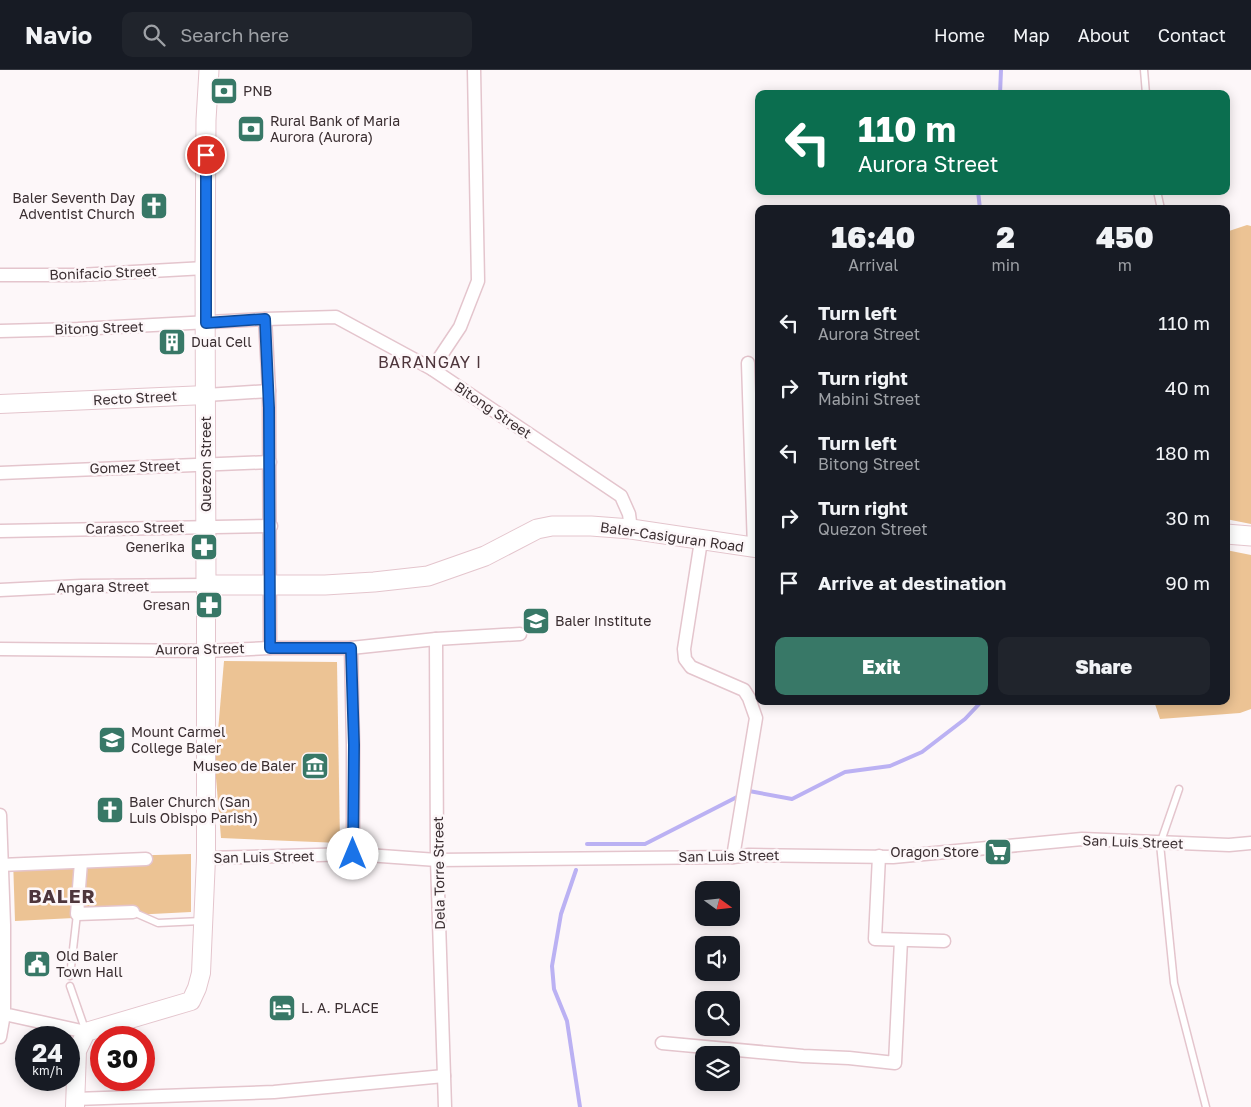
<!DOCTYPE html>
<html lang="en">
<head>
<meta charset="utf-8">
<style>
  body { margin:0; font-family:"Golos Text",sans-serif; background:#20242c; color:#f1f3f6; height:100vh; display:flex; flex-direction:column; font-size:19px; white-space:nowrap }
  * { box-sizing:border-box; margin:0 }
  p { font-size:16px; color:#9ea1a6 }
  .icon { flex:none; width:28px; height:28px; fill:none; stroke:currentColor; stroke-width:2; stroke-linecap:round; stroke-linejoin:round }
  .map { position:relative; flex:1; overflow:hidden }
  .drawer { position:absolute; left:755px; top:135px; width:475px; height:500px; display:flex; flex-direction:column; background:#171b24; border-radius:10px; box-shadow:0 2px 12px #0003 }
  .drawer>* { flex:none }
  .banner { position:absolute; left:755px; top:20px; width:475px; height:105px; border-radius:10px; box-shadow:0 2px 12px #0003; background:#0b6e4f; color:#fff; overflow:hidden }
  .needle { width:32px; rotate:105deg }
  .controls { position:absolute; left:695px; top:811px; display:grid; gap:10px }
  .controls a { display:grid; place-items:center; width:45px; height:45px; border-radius:10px; background:#171b24; box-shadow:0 2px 12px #0003; font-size:25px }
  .speed { position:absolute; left:15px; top:956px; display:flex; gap:10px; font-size:25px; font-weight:700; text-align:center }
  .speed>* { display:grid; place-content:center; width:65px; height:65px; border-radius:50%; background:#171b24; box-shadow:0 2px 12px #0003; line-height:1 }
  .speed small { font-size:12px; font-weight:400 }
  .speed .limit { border:8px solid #d22; background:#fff; color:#111 }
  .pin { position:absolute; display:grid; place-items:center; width:42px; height:42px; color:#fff; margin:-21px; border:2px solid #fff; border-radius:50%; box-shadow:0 1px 5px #0007 }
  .me { position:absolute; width:55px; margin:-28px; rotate:0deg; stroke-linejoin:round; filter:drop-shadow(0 0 4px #0008) }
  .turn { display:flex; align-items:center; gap:18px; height:105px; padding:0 20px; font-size:22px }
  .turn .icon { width:65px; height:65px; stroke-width:2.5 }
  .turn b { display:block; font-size:35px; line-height:42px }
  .eta { display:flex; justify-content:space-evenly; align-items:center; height:85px; text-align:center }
  .eta b { font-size:30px; font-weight:800; line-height:35px }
  .primary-button { display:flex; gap:10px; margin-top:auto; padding:10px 20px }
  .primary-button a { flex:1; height:58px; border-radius:10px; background:#387867; color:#fff; font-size:20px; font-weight:800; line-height:58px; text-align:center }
  .primary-button a+a { background:#20242c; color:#f1f3f6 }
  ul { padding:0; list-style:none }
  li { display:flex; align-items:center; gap:15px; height:65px; padding:0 20px }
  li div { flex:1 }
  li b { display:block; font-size:19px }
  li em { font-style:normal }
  header { display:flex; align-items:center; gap:30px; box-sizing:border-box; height:70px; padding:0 25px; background:#171b24; border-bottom:1px solid #363941 }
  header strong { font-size:24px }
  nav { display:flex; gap:28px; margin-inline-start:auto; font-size:18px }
  .search { width:350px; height:45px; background:#20242c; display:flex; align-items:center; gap:12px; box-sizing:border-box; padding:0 18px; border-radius:10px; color:#9ea1a6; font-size:19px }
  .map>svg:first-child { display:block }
  .green { fill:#ecc394 }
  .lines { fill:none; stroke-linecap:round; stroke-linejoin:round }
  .stream { stroke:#bbb1f3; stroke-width:4 }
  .lane-casing { stroke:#e4c5cd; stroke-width:9 }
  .street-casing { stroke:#e4c5cd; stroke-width:15 }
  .secondary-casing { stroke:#e4c5cd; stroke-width:20 }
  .primary-casing { stroke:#e4c5cd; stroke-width:21 }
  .lane { stroke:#fff; stroke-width:6 }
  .street { stroke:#fff; stroke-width:12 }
  .secondary { stroke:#fff; stroke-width:18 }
  .primary { stroke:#fff; stroke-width:19 }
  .route-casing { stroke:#114b97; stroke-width:12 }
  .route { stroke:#1a73e8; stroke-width:9 }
  .labels { text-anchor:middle; stroke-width:5; stroke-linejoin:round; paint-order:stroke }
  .poi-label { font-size:14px; fill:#3b2f32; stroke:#fdf7f9; text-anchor:start }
  .street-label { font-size:14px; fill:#3b2f32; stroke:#fdf7f9 }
  .quarter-label { font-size:16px; letter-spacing:1px; fill:#4e363c; stroke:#fdf7f9 }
  .district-label { font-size:19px; font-weight:bold; letter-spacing:1px; fill:#4e363c; stroke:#fdf7f9 }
</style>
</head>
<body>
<header>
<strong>Navio</strong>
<div class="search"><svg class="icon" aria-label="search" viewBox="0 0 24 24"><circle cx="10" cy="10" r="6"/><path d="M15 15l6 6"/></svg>Search here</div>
<nav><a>Home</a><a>Map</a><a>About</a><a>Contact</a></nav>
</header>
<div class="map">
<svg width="1251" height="1037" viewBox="0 0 1251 1037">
  <rect width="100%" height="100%" fill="#fdf7f9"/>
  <!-- green -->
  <g class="green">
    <path d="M1247 155 1251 156V454L1226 449V162Z"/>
    <path d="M1226 480 1251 485V639L1240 643 1160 649 1154 631H1226Z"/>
    <path d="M224 591 337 592 340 773 221 768 215 696Z"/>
    <path d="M191 784V842L15 851 13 789Z"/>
  </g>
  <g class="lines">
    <!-- stream -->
    <g class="stream">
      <path d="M1000 24 1001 0"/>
      <path d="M978 121 980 139"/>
      <path d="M749 721 792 729 845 702 890 696 922 682 965 649 982 631"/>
      <path d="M587 774H645L737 727"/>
      <path d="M576 800 561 844 552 896 554 919 567 951 580 1037"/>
    </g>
    <!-- lane casing -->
    <g class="lane-casing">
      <g id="lane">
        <path d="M1144 0 1146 24"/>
        <path d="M1157 121 1161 139"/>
        <path d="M1179 719 1160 774 1174 913 1206 1037"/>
        <path d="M133 842 158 853 201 851"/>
        <path d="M70 906 77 844"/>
        <path d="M70 916 86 962"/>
      </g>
    </g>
    <!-- street casing -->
    <g class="street-casing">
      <g id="street">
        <path d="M0 205H79L205 198"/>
        <path d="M265 249 269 321 270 578"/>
        <path d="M0 261 78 259 265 249 336 247 432 299 621 426 629 444 631 459"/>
        <path d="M748 293 754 478"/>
        <path d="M432 299 460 257 478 211 474 0"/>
        <path d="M206 325 269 321"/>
        <path d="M0 403 270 392"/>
        <path d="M0 461 271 456"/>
        <path d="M701 471 684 579 685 589 691 597 744 620 749 628 756 648 733 787"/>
        <path d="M0 520 81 516 206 515"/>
        <path d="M436 569 437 790 445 1037"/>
        <path d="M351 578 353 675V784"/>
        <path d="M0 579 206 581 270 578H351L436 569 520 564"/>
        <path d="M0 745 4 855V944L86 962"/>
        <path d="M879 786 875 869 944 871"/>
        <path d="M206 788 353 784 437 790 733 787 749 785 893 787 1082 769 1229 775 1251 773"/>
        <path d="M81 792 77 844 133 842"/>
        <path d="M0 795 146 789"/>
        <path d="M0 967 4 944"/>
        <path d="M662 973 803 986 849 988 895 993 901 870"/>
        <path d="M75 1029 274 1022 444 1006"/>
      </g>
    </g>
    <!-- secondary casing -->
    <g class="secondary-casing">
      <g id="secondary">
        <path d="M0 334 206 325"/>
        <path d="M75 1037 77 981 86 962 191 931 197 918 201 903 206 788V515"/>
      </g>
    </g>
    <!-- primary casing -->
    <g class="primary-casing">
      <g id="primary">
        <path d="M209 0 206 50 205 198 206 515H325L374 512 428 506 485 486 537 459 552 456H591L631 459 759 478"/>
        <path d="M1226 464 1251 466"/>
      </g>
    </g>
    <!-- lane -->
    <use href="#lane" class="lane"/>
    <!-- street -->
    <use href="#street" class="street"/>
    <!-- secondary -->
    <use href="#secondary" class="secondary"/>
    <!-- primary -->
    <use href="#primary" class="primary"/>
  </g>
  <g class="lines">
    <!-- route casing -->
    <g class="route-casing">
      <path id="route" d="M206 85V253L265 249 269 338 270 578H351L354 675 353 784"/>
    </g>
    <!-- route -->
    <use href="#route" class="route"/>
  </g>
  <!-- icons -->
  <defs>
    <g id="bank-square" transform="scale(1.4375)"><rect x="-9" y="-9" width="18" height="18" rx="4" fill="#387867" stroke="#fdf7f9"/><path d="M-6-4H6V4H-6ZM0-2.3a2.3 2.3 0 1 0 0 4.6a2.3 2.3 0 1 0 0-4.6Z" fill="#fff"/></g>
    <g id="church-square" transform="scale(1.4375)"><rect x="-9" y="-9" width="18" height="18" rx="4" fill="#387867" stroke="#fdf7f9"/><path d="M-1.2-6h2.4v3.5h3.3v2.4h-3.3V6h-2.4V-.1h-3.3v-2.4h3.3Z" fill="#fff"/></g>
    <g id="building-square" transform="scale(1.4375)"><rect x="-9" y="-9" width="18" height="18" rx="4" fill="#387867" stroke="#fdf7f9"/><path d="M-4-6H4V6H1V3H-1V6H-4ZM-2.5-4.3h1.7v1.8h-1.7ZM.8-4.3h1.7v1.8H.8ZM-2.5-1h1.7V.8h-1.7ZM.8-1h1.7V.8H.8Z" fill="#fff"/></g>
    <g id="pharmacy-square" transform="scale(1.4375)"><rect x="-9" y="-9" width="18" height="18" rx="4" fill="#387867" stroke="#fdf7f9"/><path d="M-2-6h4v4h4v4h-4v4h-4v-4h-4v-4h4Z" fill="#fff"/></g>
    <g id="school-square" transform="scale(1.4375)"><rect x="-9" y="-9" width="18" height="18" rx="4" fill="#387867" stroke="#fdf7f9"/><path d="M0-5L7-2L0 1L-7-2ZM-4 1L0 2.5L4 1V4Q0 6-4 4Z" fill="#fff"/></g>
    <g id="university-square" transform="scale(1.4375)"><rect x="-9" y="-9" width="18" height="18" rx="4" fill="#387867" stroke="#fdf7f9"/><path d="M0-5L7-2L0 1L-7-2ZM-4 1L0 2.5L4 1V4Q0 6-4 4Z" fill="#fff"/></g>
    <g id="museum-square" transform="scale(1.4375)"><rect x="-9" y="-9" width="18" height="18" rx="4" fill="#387867" stroke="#fdf7f9"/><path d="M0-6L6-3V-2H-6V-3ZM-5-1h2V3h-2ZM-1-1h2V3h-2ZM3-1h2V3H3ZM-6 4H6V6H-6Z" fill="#fff"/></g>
    <g id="supermarket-square" transform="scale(1.4375)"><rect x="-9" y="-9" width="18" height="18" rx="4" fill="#387867" stroke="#fdf7f9"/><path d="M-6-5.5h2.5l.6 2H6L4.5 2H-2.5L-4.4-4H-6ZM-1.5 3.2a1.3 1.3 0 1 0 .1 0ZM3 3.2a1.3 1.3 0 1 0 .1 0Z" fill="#fff"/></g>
    <g id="civic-square" transform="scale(1.4375)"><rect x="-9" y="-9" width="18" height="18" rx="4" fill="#387867" stroke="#fdf7f9"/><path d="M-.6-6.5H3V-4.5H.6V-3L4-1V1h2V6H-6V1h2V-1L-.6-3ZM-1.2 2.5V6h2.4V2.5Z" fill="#fff"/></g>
    <g id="hotel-square" transform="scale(1.4375)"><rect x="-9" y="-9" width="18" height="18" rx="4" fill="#387867" stroke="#fdf7f9"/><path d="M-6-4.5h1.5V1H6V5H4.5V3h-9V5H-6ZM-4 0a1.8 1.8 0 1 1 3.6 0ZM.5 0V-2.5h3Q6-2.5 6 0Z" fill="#fff"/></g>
  </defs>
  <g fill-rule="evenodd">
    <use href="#bank-square" x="224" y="21"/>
    <use href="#bank-square" x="251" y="59"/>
    <use href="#church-square" x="154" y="136"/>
    <use href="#building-square" x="172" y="272"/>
    <use href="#pharmacy-square" x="204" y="477"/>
    <use href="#pharmacy-square" x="209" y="535"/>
    <use href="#school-square" x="536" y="551"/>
    <use href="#university-square" x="112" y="670"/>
    <use href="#museum-square" x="315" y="696"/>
    <use href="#church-square" x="110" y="740"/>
    <use href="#supermarket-square" x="998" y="782"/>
    <use href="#civic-square" x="37" y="894"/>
    <use href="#hotel-square" x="282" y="938"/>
  </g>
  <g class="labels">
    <!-- poi labels -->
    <g class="poi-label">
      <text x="243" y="26">PNB</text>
      <text x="270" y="56">Rural Bank of Maria<tspan x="270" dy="16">Aurora (Aurora)</tspan></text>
      <text x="135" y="133" text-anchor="end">Baler Seventh Day<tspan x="135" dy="16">Adventist Church</tspan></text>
      <text x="191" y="277">Dual Cell</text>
      <text x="185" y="482" text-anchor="end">Generika</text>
      <text x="190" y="540" text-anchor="end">Gresan</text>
      <text x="555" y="556">Baler Institute</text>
      <text x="131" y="667">Mount Carmel<tspan x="131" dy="16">College Baler</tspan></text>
      <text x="296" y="701" text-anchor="end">Museo de Baler</text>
      <text x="129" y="737">Baler Church (San<tspan x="129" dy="16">Luis Obispo Parish)</tspan></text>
      <text x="979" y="787" text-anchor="end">Oragon Store</text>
      <text x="56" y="891">Old Baler<tspan x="56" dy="16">Town Hall</tspan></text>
      <text x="301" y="943">L. A. PLACE</text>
    </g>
    <!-- street labels -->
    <g class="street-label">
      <text transform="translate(103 203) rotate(-2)" y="5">Bonifacio Street</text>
      <text transform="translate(99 258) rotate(-2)" y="5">Bitong Street</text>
      <text transform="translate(135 328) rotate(-3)" y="5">Recto Street</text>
      <text transform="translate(493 340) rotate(34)" y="5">Bitong Street</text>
      <text transform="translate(206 394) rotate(-90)" y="5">Quezon Street</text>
      <text transform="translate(135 397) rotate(-2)" y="5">Gomez Street</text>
      <text transform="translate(135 458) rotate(-1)" y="5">Carasco Street</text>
      <text transform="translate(672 467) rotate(8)" y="5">Baler-Casiguran Road</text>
      <text transform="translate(103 517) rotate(-1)" y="5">Angara Street</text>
      <text transform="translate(200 579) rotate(-1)" y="5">Aurora Street</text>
      <text transform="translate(1133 772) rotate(2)" y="5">San Luis Street</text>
      <text transform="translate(729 786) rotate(-1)" y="5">San Luis Street</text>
      <text transform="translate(264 787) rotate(-1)" y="5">San Luis Street</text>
      <text transform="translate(439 803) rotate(-91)" y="5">Dela Torre Street</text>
    </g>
    <!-- quarter labels -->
    <g class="quarter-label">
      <text x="430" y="298">BARANGAY I</text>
    </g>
    <!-- district labels -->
    <g class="district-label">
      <text x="62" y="833">BALER</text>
    </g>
  </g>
</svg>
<div class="controls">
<a><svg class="needle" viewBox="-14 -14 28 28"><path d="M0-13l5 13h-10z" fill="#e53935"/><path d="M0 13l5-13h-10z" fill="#9ea1a6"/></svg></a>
<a><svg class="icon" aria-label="sound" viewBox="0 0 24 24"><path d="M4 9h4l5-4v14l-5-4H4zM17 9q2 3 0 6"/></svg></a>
<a><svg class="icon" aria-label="search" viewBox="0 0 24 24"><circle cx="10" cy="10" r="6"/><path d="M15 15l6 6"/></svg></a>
<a><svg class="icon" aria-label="layers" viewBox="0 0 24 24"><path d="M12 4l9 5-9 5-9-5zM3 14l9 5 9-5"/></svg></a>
</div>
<div class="speed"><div>24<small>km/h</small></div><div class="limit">30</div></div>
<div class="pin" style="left:206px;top:85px;background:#d93025"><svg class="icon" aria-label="arrive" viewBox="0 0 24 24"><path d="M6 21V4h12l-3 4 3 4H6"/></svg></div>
<svg class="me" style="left:353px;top:784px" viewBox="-20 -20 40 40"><circle r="19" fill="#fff"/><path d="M0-13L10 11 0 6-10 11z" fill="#1a73e8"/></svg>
<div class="banner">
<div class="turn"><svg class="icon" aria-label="left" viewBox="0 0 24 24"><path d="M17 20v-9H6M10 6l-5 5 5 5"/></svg><div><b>110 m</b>Aurora Street</div></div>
</div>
<section class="drawer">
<div class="eta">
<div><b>16:40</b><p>Arrival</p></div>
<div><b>2</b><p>min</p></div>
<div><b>450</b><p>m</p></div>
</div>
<ul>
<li><svg class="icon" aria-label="left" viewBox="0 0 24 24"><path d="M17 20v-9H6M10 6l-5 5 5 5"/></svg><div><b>Turn left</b><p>Aurora Street</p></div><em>110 m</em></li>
<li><svg class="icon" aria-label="right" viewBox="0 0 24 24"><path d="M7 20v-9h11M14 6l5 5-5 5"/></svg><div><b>Turn right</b><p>Mabini Street</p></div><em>40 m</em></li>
<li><svg class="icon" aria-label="left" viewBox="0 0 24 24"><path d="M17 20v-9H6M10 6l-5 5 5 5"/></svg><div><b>Turn left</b><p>Bitong Street</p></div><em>180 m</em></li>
<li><svg class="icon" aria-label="right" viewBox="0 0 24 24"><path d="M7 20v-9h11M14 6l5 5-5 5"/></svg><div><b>Turn right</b><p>Quezon Street</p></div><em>30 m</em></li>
<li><svg class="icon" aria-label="arrive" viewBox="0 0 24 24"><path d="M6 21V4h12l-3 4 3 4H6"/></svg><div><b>Arrive at destination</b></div><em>90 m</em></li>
</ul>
<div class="primary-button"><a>Exit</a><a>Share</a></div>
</section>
</div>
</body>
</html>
